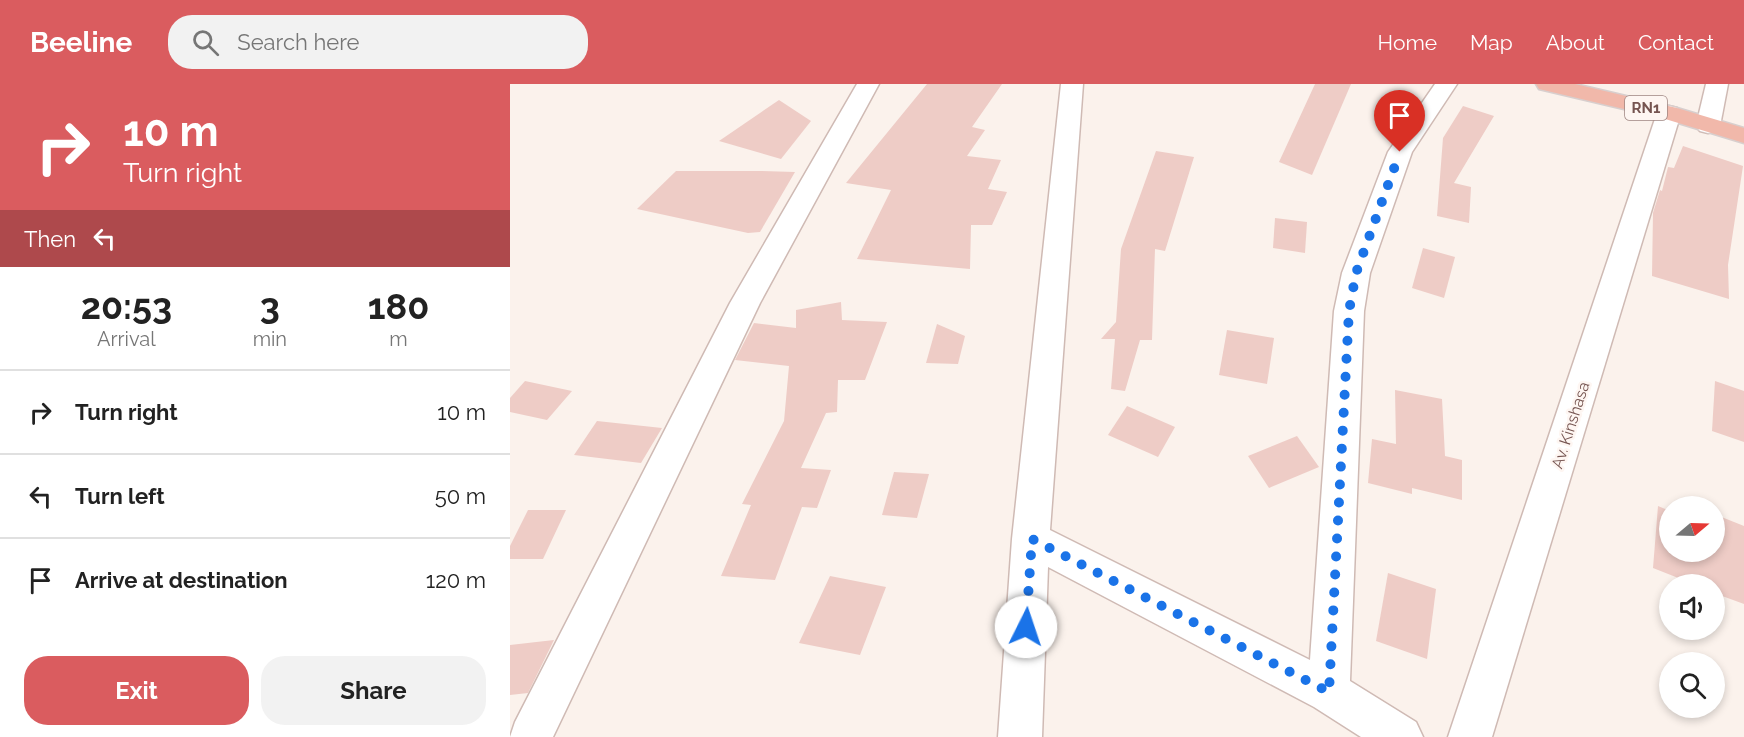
<!DOCTYPE html>
<html lang="en">
<head>
<meta charset="utf-8">
<style>
  body { margin:0; font-family:Raleway,sans-serif; background:#f2f2f2; color:#222; height:100vh; display:flex; flex-direction:column; font-size:22px; white-space:nowrap }
  * { box-sizing:border-box; margin:0 }
  p { font-size:20px; color:#767676 }
  .icon { flex:none; width:33px; height:33px; fill:none; stroke:currentColor; stroke-width:2; stroke-linecap:round; stroke-linejoin:round }
  .map { position:relative; flex:1; overflow:hidden }
  .sheet { display:flex; flex-direction:column; background:#fff; width:510px }
  .sheet>* { flex:none }
  .top-card { background:#da5c5f; color:#fff; overflow:hidden }
  .needle { width:39px; rotate:71deg }
  .buttons { position:absolute; left:1149px; top:412px; display:grid; gap:12px }
  .buttons a { display:grid; place-items:center; width:66px; height:66px; border-radius:50%; background:#fff; box-shadow:0 3px 9px #0003; font-size:30px }
  .pin { position:absolute; display:grid; place-items:center; width:51px; height:51px; color:#fff; margin:-62px -26px; border-radius:50% 50% 50% 0; rotate:-45deg; box-shadow:0 0 6px #0007 }
  .pin .icon { rotate:45deg }
  .me { position:absolute; width:66px; margin:-33px; rotate:4deg; stroke-linejoin:round; filter:drop-shadow(0 0 4px #0008) }
  .turn { display:flex; align-items:center; gap:21px; height:126px; padding:0 24px; font-size:27px }
  .turn .icon { width:78px; height:78px; stroke-width:2.5 }
  .turn b { display:block; font-size:42px; line-height:51px }
  .then { display:flex; align-items:center; height:57px; padding:0 24px; background:#0003; gap:12px; font-size:22px }
  .eta { display:flex; justify-content:space-evenly; align-items:center; height:102px; text-align:center }
  .eta b { font-size:36px; font-weight:700; line-height:42px }
  .action { display:flex; gap:12px; margin-top:auto; padding:12px 24px }
  .action a { flex:1; height:69px; border-radius:24px; background:#da5c5f; color:#fff; font-size:24px; font-weight:700; line-height:69px; text-align:center }
  .action a+a { background:#f2f2f2; color:#222 }
  ul { padding:0; list-style:none }
  li { display:flex; align-items:center; gap:18px; height:84px; padding:0 24px; border-top:2px solid #e0e0e0 }
  li div { flex:1 }
  li b { display:block; font-size:22px }
  li em { font-style:normal }
  header { display:flex; align-items:center; gap:36px; box-sizing:border-box; height:84px; padding:0 30px; background:#da5c5f; color:#fff }
  header strong { font-size:28px }
  nav { display:flex; gap:33px; margin-inline-start:auto; font-size:21px }
  .search { width:420px; height:54px; background:#f2f2f2; display:flex; align-items:center; gap:15px; box-sizing:border-box; padding:0 21px; border-radius:24px; color:#767676; font-size:22px }
  main { display:flex; flex:1; min-height:0 }
  .map>svg:first-child { display:block }
  .building { fill:#eeccc6 }
  .lines { fill:none; stroke-linecap:round; stroke-linejoin:round }
  .minor-casing { stroke:#cfbab4; stroke-width:3 }
  .trunk-casing { stroke:#d8cfce; stroke-width:3 }
  .minor { fill:#fff; fill-rule:evenodd }
  .trunk { fill:#f1b8aa; fill-rule:evenodd }
  .route { stroke:#1a73e8; stroke-width:10; stroke-dasharray:0 18 }
  .labels { text-anchor:middle; stroke-width:5; stroke-linejoin:round; paint-order:stroke }
  .shield { fill:#fef6f2; stroke:#9e8581; stroke-width:1.5 }
  .shield-label { font-size:15px; font-weight:bold; fill:#755450 }
  .street-label { font-size:16px; fill:#755450; stroke:#fef6f2 }
</style>
</head>
<body>
<header>
<strong>Beeline</strong>
<div class="search"><svg class="icon" aria-label="search" viewBox="0 0 24 24"><circle cx="10" cy="10" r="6"/><path d="M15 15l6 6"/></svg>Search here</div>
<nav><a>Home</a><a>Map</a><a>About</a><a>Contact</a></nav>
</header>
<main>
<section class="sheet">
<div class="top-card">
<div class="turn"><svg class="icon" aria-label="right" viewBox="0 0 24 24"><path d="M7 20v-9h11M14 6l5 5-5 5"/></svg><div><b>10 m</b>Turn right</div></div>
<div class="then">Then<svg class="icon" aria-label="left" viewBox="0 0 24 24"><path d="M17 20v-9H6M10 6l-5 5 5 5"/></svg></div>
</div>
<div class="eta">
<div><b>20:53</b><p>Arrival</p></div>
<div><b>3</b><p>min</p></div>
<div><b>180</b><p>m</p></div>
</div>
<ul>
<li><svg class="icon" aria-label="right" viewBox="0 0 24 24"><path d="M7 20v-9h11M14 6l5 5-5 5"/></svg><div><b>Turn right</b></div><em>10 m</em></li>
<li><svg class="icon" aria-label="left" viewBox="0 0 24 24"><path d="M17 20v-9H6M10 6l-5 5 5 5"/></svg><div><b>Turn left</b></div><em>50 m</em></li>
<li><svg class="icon" aria-label="arrive" viewBox="0 0 24 24"><path d="M6 21V4h12l-3 4 3 4H6"/></svg><div><b>Arrive at destination</b></div><em>120 m</em></li>
</ul>
<div class="action"><a>Exit</a><a>Share</a></div>
</section>
<div class="map">
<svg width="1234" height="653" viewBox="0 0 1234 653">
  <rect width="100%" height="100%" fill="#fbf2ec"/>
  <!-- building -->
  <g class="building">
    <path d="M417 0H492L462 43 475 46 457 72 491 76 478 105 497 108 482 141H461L460 185 347 175 381 106 336 99Z"/>
    <path d="M805 0H841L802 91 769 78Z"/>
    <path d="M269 16 301 37 271 75 209 57Z"/>
    <path d="M953 22 984 32 944 99 961 103 959 139 927 132 933 54Z"/>
    <path d="M1173 62 1233 82 1218 181 1219 215 1142 192 1143 129 1150 106 1152 107 1158 83 1164 84Z"/>
    <path d="M646 67 684 73 655 167 645 165 642 256H630L615 307 601 305 605 255H591L606 238 611 165Z"/>
    <path d="M166 87H252L285 88 250 148 238 149 127 125Z"/>
    <path d="M765 134 797 138 795 169 763 164Z"/>
    <path d="M913 164 945 173 934 214 902 204Z"/>
    <path d="M331 218 332 236 377 238 355 296H328L327 328 316 329 291 384 321 386 307 424 292 423 265 496 211 492 241 421 232 420 274 337 279 282 225 276 244 239 286 244V226Z"/>
    <path d="M427 240 455 252 448 280 416 279Z"/>
    <path d="M717 246 764 254 757 300 709 291Z"/>
    <path d="M15 297 62 307 37 336 0 328V314Z"/>
    <path d="M1205 297 1234 307V358L1202 347Z"/>
    <path d="M885 306 932 315 935 372 952 376V416L902 404V410L858 399 862 355 886 360Z"/>
    <path d="M617 322 665 343 648 373 598 351Z"/>
    <path d="M87 337 152 344 131 379 64 371Z"/>
    <path d="M787 352 809 383 759 404 738 372Z"/>
    <path d="M384 388 419 390 407 434 372 431Z"/>
    <path d="M1148 422 1160 427V468H1204V430L1234 442V520L1204 509V501H1186L1143 484Z"/>
    <path d="M18 426H56L33 475H0V462Z"/>
    <path d="M878 489 926 505 917 575 866 557Z"/>
    <path d="M320 492 376 503 350 571 289 559Z"/>
    <path d="M44 556 18 609 0 611V561Z"/>
  </g>
  <g class="lines">
    <!-- minor casing -->
    <g class="minor-casing">
      <g id="minor">
        <path d="M347 0H369L250 219 43 653H0L5 638 220 219Z"/>
        <path d="M551 0H573L540 446 800 576 824 227 832 189 878 68 925 0H947L902 68 860 189 854 227 840 597 906 638 913 653H851L804 623 538 483 532 653H488L502 455Z"/>
        <path d="M1196 0H1218L1210 42 1206 47 1198 49 1190 47 1186 42Z"/>
        <path d="M1159 22 1167 24 1171 29 982 653H938L1147 29 1151 24Z"/>
      </g>
    </g>
    <!-- trunk casing -->
    <g class="trunk-casing">
      <path id="trunk" d="M1026 0H1065L1167 24 1234 44V59L1152 34 1029 5Z"/>
    </g>
    <!-- minor -->
    <use href="#minor" class="minor"/>
    <!-- trunk -->
    <use href="#trunk" class="trunk"/>
  </g>
  <g class="lines">
    <!-- route -->
    <path class="route" d="M516 543 522 455 819 608 839 227 846 189 890 68"/>
  </g>
  <g class="labels">
    <!-- shield labels -->
    <rect class="shield" x="1115" y="12" width="42" height="24" rx="4.5"/>
    <g class="shield-label">
      <text x="1136" y="29">RN1</text>
    </g>
    <!-- street labels -->
    <g class="street-label">
      <text transform="translate(1060 341) rotate(-72)" y="6">Av. Kinshasa</text>
    </g>
  </g>
</svg>
<div class="buttons">
<a><svg class="needle" viewBox="-14 -14 28 28"><path d="M0-13l5 13h-10z" fill="#e53935"/><path d="M0 13l5-13h-10z" fill="#767676"/></svg></a>
<a><svg class="icon" aria-label="sound" viewBox="0 0 24 24"><path d="M4 9h4l5-4v14l-5-4H4zM17 9q2 3 0 6"/></svg></a>
<a><svg class="icon" aria-label="search" viewBox="0 0 24 24"><circle cx="10" cy="10" r="6"/><path d="M15 15l6 6"/></svg></a>
</div>
<div class="pin" style="left:890px;top:68px;background:#d93025"><svg class="icon" aria-label="arrive" viewBox="0 0 24 24"><path d="M6 21V4h12l-3 4 3 4H6"/></svg></div>
<svg class="me" style="left:516px;top:543px" viewBox="-20 -20 40 40"><circle r="19" fill="#fff"/><path d="M0-13L10 11 0 6-10 11z" fill="#1a73e8"/></svg>
</div>
</main>
</body>
</html>
